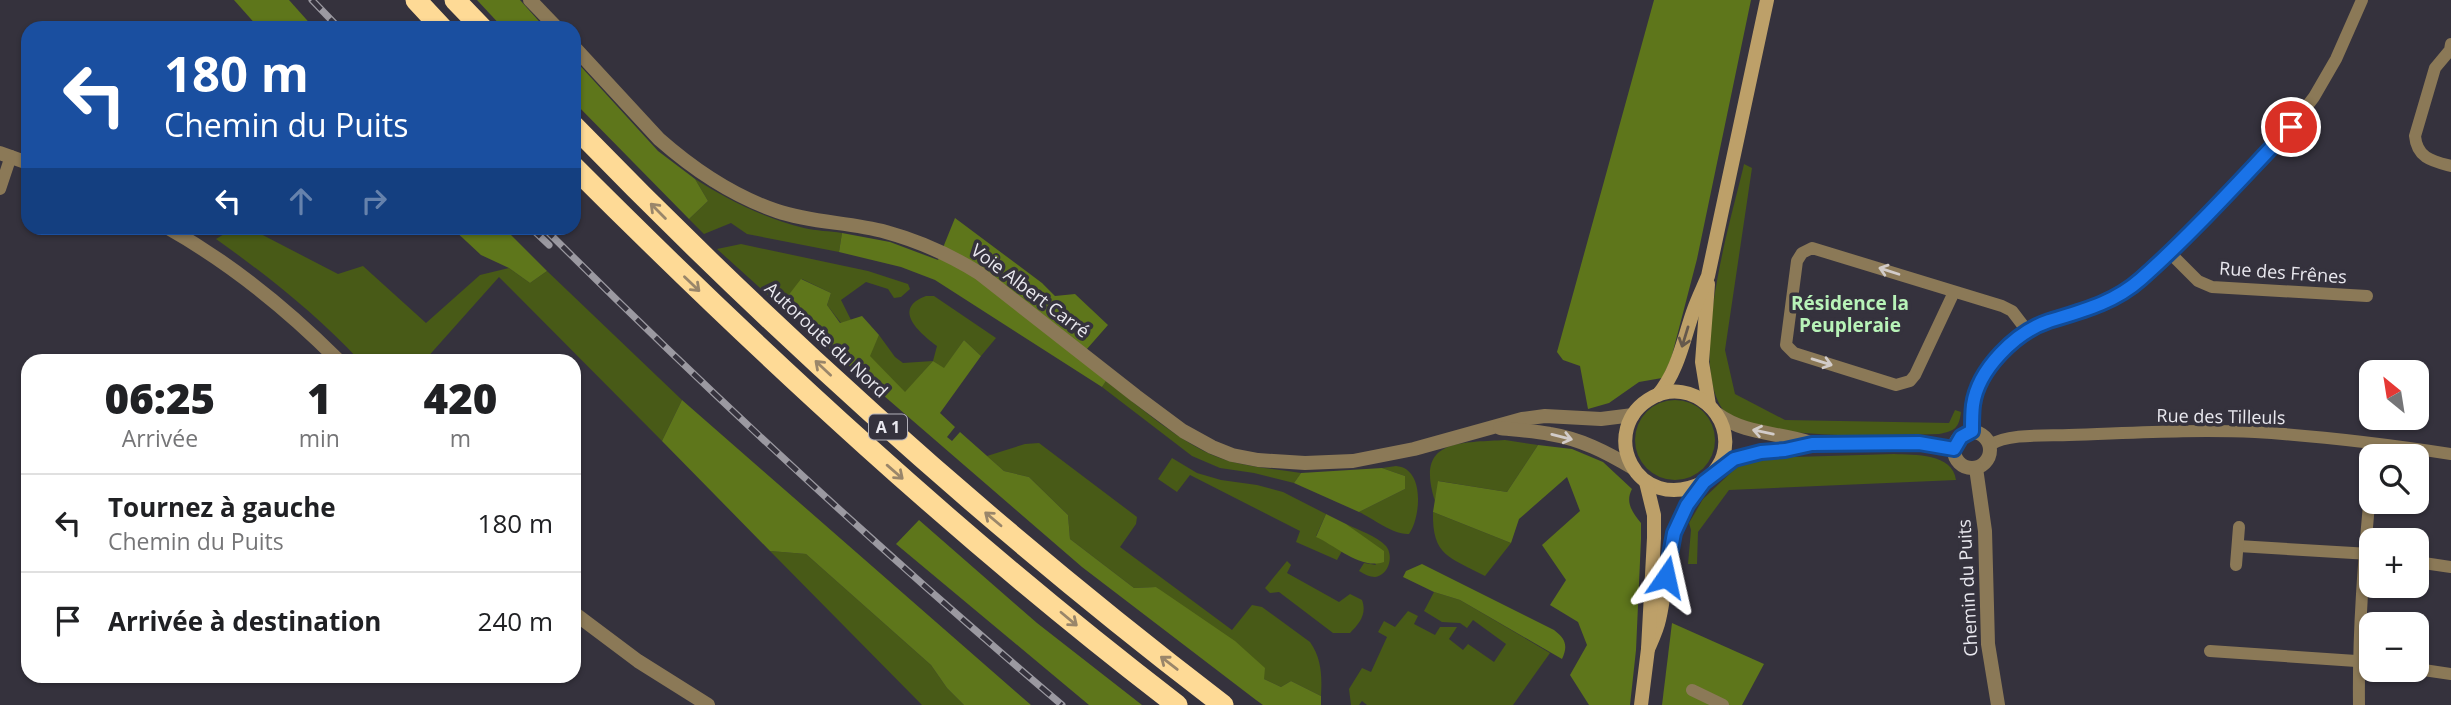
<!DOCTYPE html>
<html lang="fr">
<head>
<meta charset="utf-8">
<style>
  body { margin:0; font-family:"Open Sans",sans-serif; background:#f6f6f6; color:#202124; height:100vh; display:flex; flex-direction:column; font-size:26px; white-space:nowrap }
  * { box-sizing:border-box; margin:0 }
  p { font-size:23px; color:#757577 }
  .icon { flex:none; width:38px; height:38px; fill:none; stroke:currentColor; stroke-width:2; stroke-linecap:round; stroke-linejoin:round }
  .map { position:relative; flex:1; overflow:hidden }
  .details { position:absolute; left:21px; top:354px; width:560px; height:329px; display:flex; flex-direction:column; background:#fff; border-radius:21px; box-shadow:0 2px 5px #0004 }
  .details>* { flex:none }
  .top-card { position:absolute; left:21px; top:21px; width:560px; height:214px; border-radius:21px; box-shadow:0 2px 5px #0004; background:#1a4fa0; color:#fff; overflow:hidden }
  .needle { width:46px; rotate:330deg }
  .fabs { position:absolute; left:2359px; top:360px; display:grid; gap:14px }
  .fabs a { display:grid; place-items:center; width:70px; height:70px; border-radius:14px; background:#fff; box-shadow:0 2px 5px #0004; font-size:35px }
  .pin { position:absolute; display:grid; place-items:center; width:60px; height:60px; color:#fff; margin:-30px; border:4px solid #fff; border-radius:50%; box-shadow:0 2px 7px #0007 }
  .me { position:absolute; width:77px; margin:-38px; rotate:11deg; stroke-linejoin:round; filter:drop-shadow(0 0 5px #0008) }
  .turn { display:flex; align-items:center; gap:24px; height:147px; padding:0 28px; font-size:32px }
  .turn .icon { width:91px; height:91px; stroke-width:2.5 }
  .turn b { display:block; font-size:49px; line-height:60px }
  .lanes { display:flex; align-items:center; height:66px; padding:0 28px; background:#0003; justify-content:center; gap:35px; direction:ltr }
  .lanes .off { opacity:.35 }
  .eta { display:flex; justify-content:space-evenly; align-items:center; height:119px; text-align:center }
  .eta b { font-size:42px; font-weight:800; line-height:49px }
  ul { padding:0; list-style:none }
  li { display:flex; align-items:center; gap:21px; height:98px; padding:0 28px; border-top:2px solid #e0e0e0 }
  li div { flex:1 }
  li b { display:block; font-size:26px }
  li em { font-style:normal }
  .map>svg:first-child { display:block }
  .green { fill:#485a17 }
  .forest { fill:#5e761b }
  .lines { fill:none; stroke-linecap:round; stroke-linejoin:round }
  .minor { stroke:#8b7957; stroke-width:12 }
  .tertiary { stroke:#8b7957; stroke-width:14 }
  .secondary { stroke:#bda069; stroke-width:14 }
  .motorway { stroke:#feda96; stroke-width:21 }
  .rail-casing { stroke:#9b99a1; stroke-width:7 }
  .rail { stroke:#35323d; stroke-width:4.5; stroke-dasharray:13; stroke-linecap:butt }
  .oneway { stroke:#9a866a }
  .oneway2 { stroke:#d2ccc9 }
  .oneway3 { stroke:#65584c }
  .route-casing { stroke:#114b97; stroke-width:18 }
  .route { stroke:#1a73e8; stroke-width:12 }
  .labels { text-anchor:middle; stroke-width:7; stroke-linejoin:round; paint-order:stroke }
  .shield { fill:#35323d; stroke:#b3b1ba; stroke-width:2 }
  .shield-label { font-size:16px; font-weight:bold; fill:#e9e8ef }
  .street-label { font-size:18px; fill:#e9e8ef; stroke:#35323d }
  .neighbourhood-label { font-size:19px; font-weight:bold; fill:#b8f3b8; stroke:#35323d }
</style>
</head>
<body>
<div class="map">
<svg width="2451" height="705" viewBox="0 0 2451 705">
  <rect width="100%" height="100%" fill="#35323d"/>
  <!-- green -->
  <g class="green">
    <path d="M1744 164 1752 168 1725 350 1735 394 1785 420 1949 423 1955 410 1961 412C1959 428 1955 431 1939 434 1886 435 1832 438 1780 430 1767 428 1750 427 1738 422 1676 394 1733 215 1744 164Z"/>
    <path d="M695 179C728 200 766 219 804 228 816 231 830 231 842 233L839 252 747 234 731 223 704 234 689 219 708 201Z"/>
    <path d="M251 229 338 274 363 266 426 323 480 275 509 268 530 283 547 271 682 400 662 441 499 277 425 360H359C316 314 268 276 216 239L229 231Z"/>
    <path d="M741 244 868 271 908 284 910 289 901 297 894 298 888 289 866 282 841 300 851 320 841 323 827 305 831 293 802 279 780 306 717 249Z"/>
    <path d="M926 296H934L996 338 981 356 964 340 944 369 933 361 905 393 869 356 879 335 895 357 903 363 933 361 937 346C920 333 891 309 926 296Z"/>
    <path d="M1106 381C1139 406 1172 436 1210 454 1238 467 1271 468 1301 473L1294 483 1254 473 1220 468 1192 456 1102 387Z"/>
    <circle cx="1675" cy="440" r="40"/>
    <path d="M1505 440 1538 445 1507 492 1439 481 1435 501C1415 439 1458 443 1505 440Z"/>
    <path d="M1039 443 1137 517 1136 524 1120 547 1232 630 1252 605 1262 607 1310 642C1322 659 1322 677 1321 696L1291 681 1281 687 1264 679 1156 587 1134 588 1070 539 1068 515 1029 477 1004 471 987 456 1025 444Z"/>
    <path d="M1894 454C1914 455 1953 453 1956 480L1729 490 1698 532 1697 564H1688L1691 530 1689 523 1703 499 1741 463 1765 458Z"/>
    <path d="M1172 458 1197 473 1221 480 1257 485 1283 492 1326 514 1316 536 1342 551 1337 560 1296 542 1300 531 1190 475 1177 492 1158 479Z"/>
    <path d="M1396 466C1425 468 1421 517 1409 534 1393 535 1374 519 1359 512L1405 489V476L1382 468Z"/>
    <path d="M1433 512 1511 543 1485 576C1450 557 1432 557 1433 512Z"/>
    <path d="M1346 524C1358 530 1377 536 1386 546 1394 556 1389 575 1375 577 1370 577 1364 574 1359 571L1364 563 1376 565 1359 534Z"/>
    <path d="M770 551 806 554 931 665 947 688 964 705H922Z"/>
    <path d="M1287 561 1291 565 1287 573 1339 602 1350 594 1362 600C1367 614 1360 623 1350 633H1333L1279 592 1270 593 1265 588Z"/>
    <path d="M1434 592 1460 600 1550 653 1513 705H1367L1362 701 1359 705H1351L1349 689 1362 668 1371 672 1387 637 1378 632 1384 621 1395 627 1408 611 1418 616 1414 624 1435 635 1440 627H1457L1449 639 1463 650 1468 644 1494 662 1506 644 1473 620 1467 628 1460 623 1442 622 1424 611Z"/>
  </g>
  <!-- forest -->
  <g class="forest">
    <path d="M234 0H289L314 28H259Z"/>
    <path d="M477 0H520L545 28H503Z"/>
    <path d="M1654 0H1751L1697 259 1671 359 1662 378 1639 382 1609 403 1588 409 1580 366 1563 360 1557 352Z"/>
    <path d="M574 59 658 151 695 179 708 201 689 219 574 102Z"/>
    <path d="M955 218 1042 283 1055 296 1075 294 1108 325 1079 358 1106 381 1102 387 935 280 901 267 839 252 842 233 890 242 938 260Z"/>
    <path d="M452 228H504L547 271 530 283 509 268 481 255Z"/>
    <path d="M801 279 831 293 827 305 840 323 862 316 879 335 870 356 905 392 933 361 944 368 964 340 981 356 940 413 955 427 947 437 952 441 960 432 1004 471 1029 477 1068 515 1070 539 1134 588 1156 587 1235 641 1265 668 1264 679 1281 687 1291 681 1321 696V705H1263L1256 700 1082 567 780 306Z"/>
    <path d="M682 400 1031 705H964L947 688 931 665 806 554 770 551 662 441Z"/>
    <path d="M1538 445 1572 449 1603 462 1632 489C1625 502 1632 512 1641 523V539L1636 650 1630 705H1589L1570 675 1587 645 1578 622 1550 605 1566 580 1542 545 1580 511 1567 477 1519 519 1511 543 1433 512 1438 481 1507 492Z"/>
    <path d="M1382 468 1405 476V489L1359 512 1294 483 1301 473Z"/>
    <path d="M1326 514 1346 524 1384 551V562C1361 570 1336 546 1316 537Z"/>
    <path d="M919 520 1037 623 1142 705H1089L896 544Z"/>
    <path d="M1422 564 1554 630C1566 639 1568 646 1562 659L1460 600 1434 592 1403 577 1406 571Z"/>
    <path d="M1672 623 1764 664 1742 705H1662Z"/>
  </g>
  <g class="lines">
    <!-- minor -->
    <g class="minor">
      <path d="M2451 44 2450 50 2435 68 2415 136C2417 158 2432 161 2451 166"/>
      <path d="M0 189 11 156"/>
      <path d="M2169 252 2198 281 2212 287 2367 296"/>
      <path d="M1954 292 1915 375 1910 381 1896 385 1794 353 1786 345 1797 261 1802 253 1812 248 2002 306 2012 311 2028 332"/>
      <path d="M1972 431 1973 404 1979 385 2000 355 2028 332 2047 322 2097 307 2139 281 2291 127 2314 97 2336 59 2362 0"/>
      <path d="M1990 445C2008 433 2047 436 2069 435 2131 433 2193 429 2255 432 2320 436 2386 444 2451 454"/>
      <path d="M2238 546 2370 554"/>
      <path d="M2417 562 2451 567"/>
      <path d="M2236 565 2239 527"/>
      <path d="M2210 651 2371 662"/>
      <path d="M2417 669 2451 674"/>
      <path d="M1692 690 1723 705"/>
      <path d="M2359 705C2358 631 2364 557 2371 483"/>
    </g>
    <!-- tertiary -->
    <g class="tertiary">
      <path d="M530 0 557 28"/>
      <path d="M574 47 659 139C693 169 733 196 777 211 812 223 850 222 886 232 919 241 950 255 979 273L1136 396 1183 431 1212 447 1232 455 1258 460 1305 463 1353 461 1414 449 1522 419 1545 416 1601 419 1633 415"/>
      <path d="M0 153 28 163"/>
      <path d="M168 228C230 263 288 310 338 360"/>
      <path d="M1717 414C1746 435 1778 432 1811 443"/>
      <path d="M1500 428C1516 430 1534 431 1550 434 1581 439 1606 452 1633 468"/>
      <circle cx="1972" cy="450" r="18"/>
      <path d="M1976 468 1985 531 1988 644 1998 705"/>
      <path d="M1715 473 1734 459 1761 452 1785 450 1812 444 1919 443 1954 449"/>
      <path d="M574 613 638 661 708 705"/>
    </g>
    <!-- secondary -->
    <g class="secondary">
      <path d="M1708 284 1702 362 1709 405"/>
      <path d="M1658 395C1678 371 1683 341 1693 312 1697 300 1703 288 1708 276L1767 0"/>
      <path d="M1648 649C1652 640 1657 630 1659 620 1666 591 1666 560 1675 531 1681 514 1690 499 1702 486 1710 476 1719 469 1723 456 1736 416 1691 377 1653 397 1595 428 1636 517 1704 482"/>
      <path d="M1641 705 1648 649 1654 538V515L1646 482"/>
    </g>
    <!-- motorway -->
    <g class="motorway">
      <path d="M416 0 442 28"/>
      <path d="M455 0 482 28"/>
      <path d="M574 126C776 334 993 529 1223 705"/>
      <path d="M574 167C765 358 963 541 1177 705"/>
    </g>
    <!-- rail casing -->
    <g class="rail-casing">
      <g id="rail">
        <path d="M312 0 339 28"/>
        <path d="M531 228 549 245"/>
        <path d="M544 228C710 394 883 553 1062 705"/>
      </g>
    </g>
    <!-- rail -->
    <use href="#rail" class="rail"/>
  </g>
  <!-- one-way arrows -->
  <defs><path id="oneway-shaft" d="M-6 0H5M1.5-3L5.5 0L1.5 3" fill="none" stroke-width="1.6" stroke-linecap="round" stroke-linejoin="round" transform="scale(1.75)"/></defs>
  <g class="oneway">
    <use href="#oneway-shaft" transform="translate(658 211) rotate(-135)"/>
    <use href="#oneway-shaft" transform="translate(692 284) rotate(44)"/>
    <use href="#oneway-shaft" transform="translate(823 368) rotate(-137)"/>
    <use href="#oneway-shaft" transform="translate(895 472) rotate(41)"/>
    <use href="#oneway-shaft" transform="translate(993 519) rotate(-140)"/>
    <use href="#oneway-shaft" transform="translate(1069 619) rotate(40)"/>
    <use href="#oneway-shaft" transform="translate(1169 663) rotate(-142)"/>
  </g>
  <g class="oneway2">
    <use href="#oneway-shaft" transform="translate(1889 271) rotate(-162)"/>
    <use href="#oneway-shaft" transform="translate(1822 362) rotate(17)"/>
    <use href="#oneway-shaft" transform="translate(1763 432) rotate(-168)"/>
    <use href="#oneway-shaft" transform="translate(1562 437) rotate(14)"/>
  </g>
  <use class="oneway3" href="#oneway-shaft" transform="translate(1685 337) rotate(107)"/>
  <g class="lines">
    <!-- route casing -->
    <g class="route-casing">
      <path id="route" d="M1666 577 1674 533 1687 505 1704 482 1734 459 1761 452 1785 450 1812 444 1919 443 1954 449 1961 437 1972 431C1972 423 1972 413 1973 405 1978 369 2016 332 2049 321 2082 311 2114 303 2141 279 2194 232 2242 178 2291 127"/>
    </g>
    <!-- route -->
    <use href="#route" class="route"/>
  </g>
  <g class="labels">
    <!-- shield labels -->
    <rect class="shield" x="869" y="414.5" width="38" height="25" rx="5"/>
    <g class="shield-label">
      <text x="888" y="433">A 1</text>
    </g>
    <!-- street labels -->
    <g class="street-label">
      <text transform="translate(2283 273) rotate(4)" y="6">Rue des Frênes</text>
      <text transform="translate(1030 291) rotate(37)" y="6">Voie Albert Carré</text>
      <text transform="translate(826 340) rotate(43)" y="6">Autoroute du Nord</text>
      <text transform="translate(2221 417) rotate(1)" y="6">Rue des Tilleuls</text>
      <text transform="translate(1968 588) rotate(-93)" y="6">Chemin du Puits</text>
    </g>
    <!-- neighbourhood labels -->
    <g class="neighbourhood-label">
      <text x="1850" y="310">Résidence la<tspan x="1850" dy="22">Peupleraie</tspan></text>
    </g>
  </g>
</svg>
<div class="fabs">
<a><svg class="needle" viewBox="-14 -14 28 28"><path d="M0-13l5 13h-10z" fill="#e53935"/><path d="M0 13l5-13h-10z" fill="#757577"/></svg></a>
<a><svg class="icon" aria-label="search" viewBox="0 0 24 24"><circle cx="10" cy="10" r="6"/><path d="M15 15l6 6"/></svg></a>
<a>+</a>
<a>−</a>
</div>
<div class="pin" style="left:2291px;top:127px;background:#d93025"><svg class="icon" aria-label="arrive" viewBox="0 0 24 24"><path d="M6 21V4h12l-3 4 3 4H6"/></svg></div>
<svg class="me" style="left:1666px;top:577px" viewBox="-20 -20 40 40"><path d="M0-17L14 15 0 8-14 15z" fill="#1a73e8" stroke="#fff" stroke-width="4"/></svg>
<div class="top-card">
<div class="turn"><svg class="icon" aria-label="left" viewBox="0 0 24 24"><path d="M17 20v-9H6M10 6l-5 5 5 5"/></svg><div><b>180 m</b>Chemin du Puits</div></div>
<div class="lanes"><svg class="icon" aria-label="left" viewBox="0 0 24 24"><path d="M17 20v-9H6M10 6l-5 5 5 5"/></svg><svg class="icon off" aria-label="ahead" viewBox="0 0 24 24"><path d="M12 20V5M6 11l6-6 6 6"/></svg><svg class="icon off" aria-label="right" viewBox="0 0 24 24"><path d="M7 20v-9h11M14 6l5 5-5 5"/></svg></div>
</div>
<section class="details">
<div class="eta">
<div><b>06:25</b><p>Arrivée</p></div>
<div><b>1</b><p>min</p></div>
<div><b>420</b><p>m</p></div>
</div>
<ul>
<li><svg class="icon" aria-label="left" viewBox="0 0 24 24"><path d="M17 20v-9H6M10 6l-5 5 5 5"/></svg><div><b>Tournez à gauche</b><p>Chemin du Puits</p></div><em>180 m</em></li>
<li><svg class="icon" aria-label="arrive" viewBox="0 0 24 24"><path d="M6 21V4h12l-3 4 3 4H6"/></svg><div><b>Arrivée à destination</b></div><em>240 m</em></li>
</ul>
</section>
</div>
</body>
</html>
